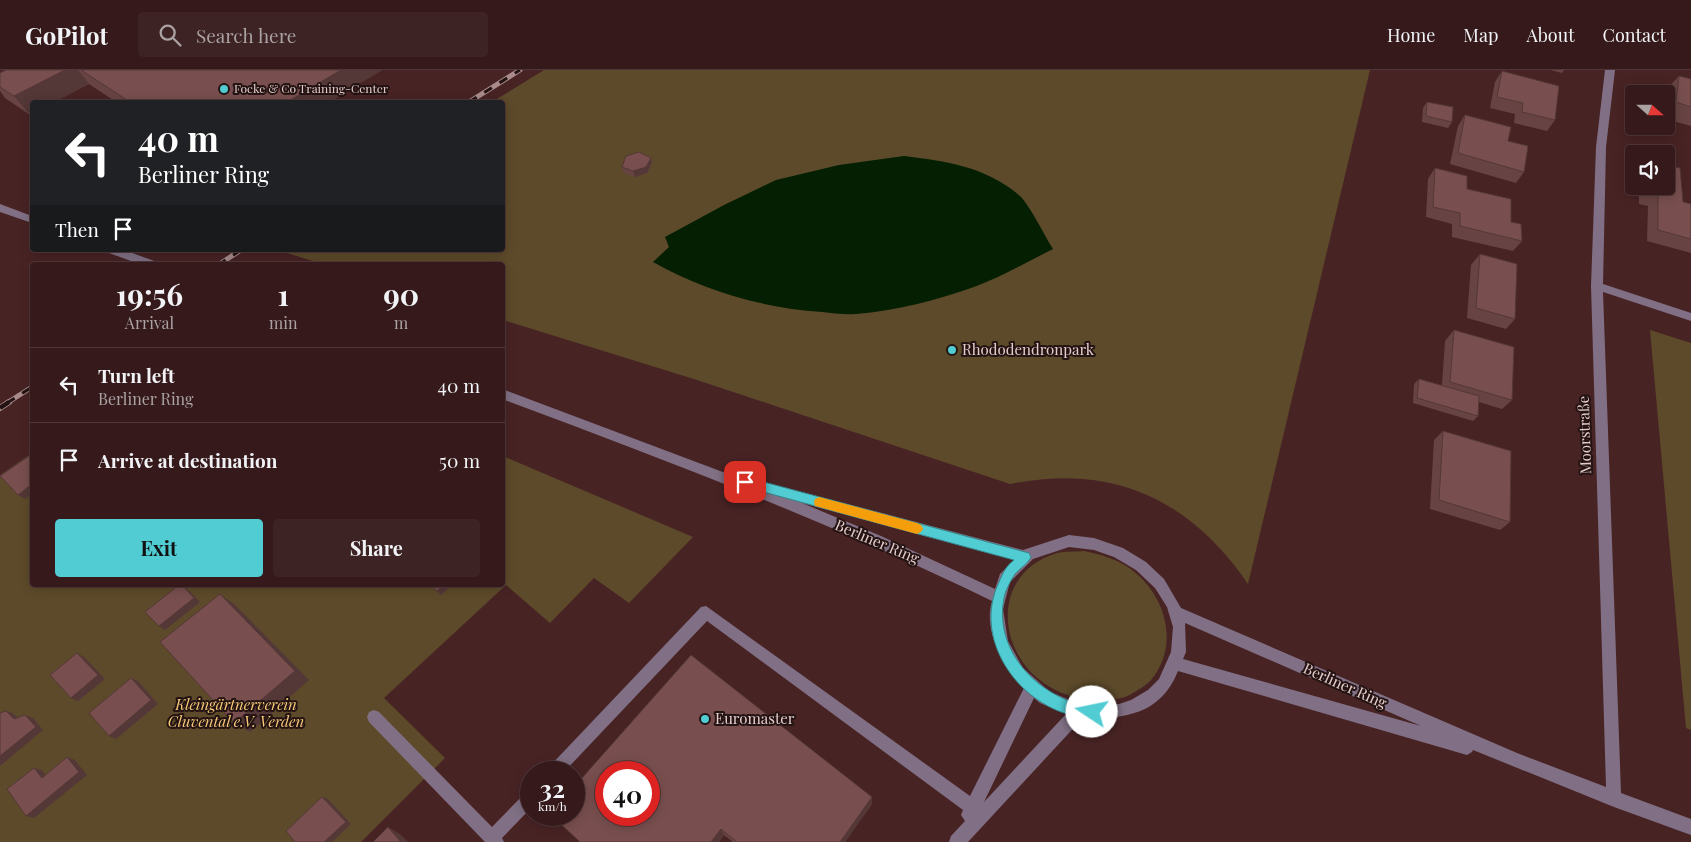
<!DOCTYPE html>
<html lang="en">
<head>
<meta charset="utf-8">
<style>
  body { margin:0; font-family:"Playfair Display",serif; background:#3d2324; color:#f1f3f6; height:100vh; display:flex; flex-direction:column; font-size:19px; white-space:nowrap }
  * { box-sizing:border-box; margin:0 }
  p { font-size:16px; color:#aaa1a3 }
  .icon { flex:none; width:28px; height:28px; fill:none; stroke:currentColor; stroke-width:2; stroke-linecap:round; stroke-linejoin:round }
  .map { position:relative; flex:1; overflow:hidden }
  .sheet { position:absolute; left:30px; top:192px; width:475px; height:325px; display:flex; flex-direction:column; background:#361a1b; border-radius:5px; box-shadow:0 2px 12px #0003,0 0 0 1px #50383a }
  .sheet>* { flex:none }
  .banner { position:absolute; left:30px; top:30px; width:475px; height:152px; border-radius:5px; box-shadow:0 2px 12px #0003,0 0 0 1px #50383a; background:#202124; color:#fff; overflow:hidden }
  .needle { width:32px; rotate:111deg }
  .fabs { position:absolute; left:1625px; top:15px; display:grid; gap:10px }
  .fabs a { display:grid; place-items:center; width:50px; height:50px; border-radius:5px; background:#361a1b; box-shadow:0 2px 12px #0003,0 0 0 1px #50383a; font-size:25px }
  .speed { position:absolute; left:520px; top:691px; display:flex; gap:10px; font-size:25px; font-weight:700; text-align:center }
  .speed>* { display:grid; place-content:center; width:65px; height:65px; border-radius:50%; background:#361a1b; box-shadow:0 2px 12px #0003,0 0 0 1px #50383a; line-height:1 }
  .speed small { font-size:12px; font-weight:400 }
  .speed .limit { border:8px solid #d22; background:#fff; color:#111 }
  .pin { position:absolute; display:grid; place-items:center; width:42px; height:42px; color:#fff; margin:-21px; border-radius:10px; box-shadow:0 2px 8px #0006 }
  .me { position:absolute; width:55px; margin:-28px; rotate:281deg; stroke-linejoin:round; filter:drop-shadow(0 0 4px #0008) }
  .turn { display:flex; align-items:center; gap:18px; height:105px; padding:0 25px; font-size:22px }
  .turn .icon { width:65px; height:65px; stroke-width:2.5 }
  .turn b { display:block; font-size:35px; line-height:42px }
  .then { display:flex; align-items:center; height:48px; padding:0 25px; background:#0003; gap:10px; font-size:19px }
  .eta { display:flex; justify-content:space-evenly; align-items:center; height:85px; text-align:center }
  .eta b { font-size:30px; font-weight:700; line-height:35px }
  .action { display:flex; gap:10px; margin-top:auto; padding:10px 25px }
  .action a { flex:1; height:58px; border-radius:5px; background:#51ccd3; color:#111; font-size:20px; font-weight:700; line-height:58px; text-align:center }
  .action a+a { background:#3d2324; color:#f1f3f6 }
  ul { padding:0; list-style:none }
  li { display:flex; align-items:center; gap:15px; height:75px; padding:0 25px; border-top:1px solid #50383a }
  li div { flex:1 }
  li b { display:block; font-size:19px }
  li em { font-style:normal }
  header { display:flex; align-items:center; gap:30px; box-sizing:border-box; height:70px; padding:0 25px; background:#361a1b; border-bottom:1px solid #50383a }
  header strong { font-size:24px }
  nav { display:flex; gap:28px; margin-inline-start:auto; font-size:18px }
  .search { width:350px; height:45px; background:#3d2324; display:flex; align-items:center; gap:12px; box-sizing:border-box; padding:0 18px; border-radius:5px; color:#aaa1a3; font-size:19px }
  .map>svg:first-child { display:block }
  .green { fill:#5d4a2a }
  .water { fill:#041f01 }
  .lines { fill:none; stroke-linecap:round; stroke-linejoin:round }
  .minor { fill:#817085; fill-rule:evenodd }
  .rail-far1-casing { stroke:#a98b8b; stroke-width:5 }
  .rail-casing { stroke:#a98b8b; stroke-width:6 }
  .rail-far1 { stroke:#231312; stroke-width:3; stroke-dasharray:9; stroke-linecap:butt }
  .rail { stroke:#231312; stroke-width:4.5; stroke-dasharray:12; stroke-linecap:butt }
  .wall { fill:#674443 }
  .shaded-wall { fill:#543737 }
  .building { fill:#784f4e; stroke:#543737; fill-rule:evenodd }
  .route { fill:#51ccd3; stroke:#358589 }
  .slow { fill:#f59e0b }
  .poi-dot { fill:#51ccd3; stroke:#231312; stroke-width:2 }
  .labels { text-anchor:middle; stroke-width:4; stroke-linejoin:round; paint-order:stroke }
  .far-poi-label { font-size:12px; fill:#e5cccb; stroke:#231312; text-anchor:start }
  .poi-label { font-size:15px; fill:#e5cccb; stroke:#231312; text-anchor:start }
  .street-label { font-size:15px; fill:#e5cccb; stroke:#231312 }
  .park-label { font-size:15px; font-style:italic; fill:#f9cb79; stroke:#231312 }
</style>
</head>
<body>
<header>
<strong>GoPilot</strong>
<div class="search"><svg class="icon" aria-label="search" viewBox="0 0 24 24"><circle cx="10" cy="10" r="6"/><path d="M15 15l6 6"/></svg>Search here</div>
<nav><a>Home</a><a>Map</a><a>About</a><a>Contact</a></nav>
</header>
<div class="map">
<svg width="1691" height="772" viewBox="0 0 1691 772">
  <rect width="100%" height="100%" fill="#482324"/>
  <!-- green -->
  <g class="green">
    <path d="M544 0H1370L1248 514C1190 429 1112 393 1010 414L697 310 503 250 502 195H326L277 180H502V32H492Z"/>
    <path d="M1650 260 1691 273V660L1686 658Z"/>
    <path d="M32 383V515H502L503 386 693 467 629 533 594 508 550 553 506 515 384 628 445 688 361 772H0V405Z"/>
    <path d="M1084 481C1101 485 1118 489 1132 500 1166 526 1180 575 1151 610 1147 615 1139 619 1133 623 1123 630 1105 631 1093 630 1078 629 1063 625 1050 617 995 585 990 503 1057 483 1065 481 1075 482 1084 481Z"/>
  </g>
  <!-- water -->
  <path class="water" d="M904 86C946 91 987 97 1020 126 1030 136 1045 166 1053 179 1027 192 1001 207 974 217 937 230 896 241 856 244 845 245 833 243 822 242 763 238 704 221 653 192L669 177 665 167 724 135 776 110 839 95Z"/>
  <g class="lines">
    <!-- minor -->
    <g class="minor">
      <path d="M1605 0H1615L1606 77 1603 214 1691 243V251L1603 222 1621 723 1691 749V765L1614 737 1473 680 1472 682 1467 685 1178 601C1160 646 1124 648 1082 649L968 772H949L951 766 965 751 961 745 963 740 707 551 564 702H547L549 697 701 537 706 536 970 726 1024 618C1003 598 983 560 992 531 833 453 668 391 502 329V319L765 418 771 414 1023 480 1069 465 1094 468 1123 478 1146 492 1164 509 1181 538 1517 683 1606 717 1591 216 1596 77ZM802 433 1014 490 1000 504 995 519 881 466ZM1069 477 1094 480 1114 487 1136 500 1155 518 1167 537 1173 557 1171 582 1159 609 1148 620 1131 630 1119 634H1080L1050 622 1023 598 1008 571 1003 539 1010 512 1033 489ZM1185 553 1421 656 1183 589 1186 582ZM1034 628 1040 633 1066 644 984 732Z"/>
      <path d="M0 134 32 146V153L0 142Z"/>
      <path d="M108 180H124L157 192 158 195H142L109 183Z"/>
      <path d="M374 640 379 642 492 757 526 722 531 719V738L502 768 504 772H485L369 652 367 647 369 642Z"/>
    </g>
    <!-- rail-far1 casing -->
    <g class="rail-far1-casing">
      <g id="rail-far1">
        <path d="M469 32 520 0"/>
        <path d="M218 195 241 180"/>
        <path d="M7 333 32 317"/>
      </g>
    </g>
    <!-- rail casing -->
    <g class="rail-casing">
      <path id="rail" d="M0 338 9 332"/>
    </g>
    <!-- rail-far1 -->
    <use href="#rail-far1" class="rail-far1"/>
    <!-- rail -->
    <use href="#rail" class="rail"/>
  </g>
  <!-- wall -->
  <g class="wall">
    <path d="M6 0H382L329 32H116L89 14 54 32H32L30 45 5 28 0 21V3Z"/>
    <path d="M1550 0H1564L1562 3Z"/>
    <path d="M1502 1 1555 50 1547 61 1514 53 1515 44 1490 38 1495 12Z"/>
    <path d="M1679 6 1691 9V56L1666 49V24H1665V21Z"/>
    <path d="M1427 32 1452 52 1448 58 1422 52 1423 38Z"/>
    <path d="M1465 45 1508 71 1524 102 1516 113 1450 94 1458 56Z"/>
    <path d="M651 88 652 93 647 103 635 107 623 102 622 97Z"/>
    <path d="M1435 98 1467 119 1511 152 1522 171 1513 181 1452 167V154L1426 147 1428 109Z"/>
    <path d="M1639 116H1666L1683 132 1691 134V183L1647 171 1648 136 1639 134Z"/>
    <path d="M1480 184 1515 249 1506 259 1467 248 1471 195Z"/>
    <path d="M1454 260 1512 330 1502 339 1479 332 1478 346 1473 351 1413 333 1414 314 1419 309 1442 315 1445 271Z"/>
    <path d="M1443 361 1510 452 1500 460 1430 439 1434 370Z"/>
    <path d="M872 727V734L845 772H733L724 765 719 772H580Z"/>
  </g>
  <!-- shaded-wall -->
  <g class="shaded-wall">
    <path d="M65 0H78L89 14 54 32H32V44L30 45 14 26Z"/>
    <path d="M341 0H382L329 32H287Z"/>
    <path d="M651 88 652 93 647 103 635 107 633 101Z"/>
    <path d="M32 414V424L25 429 18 425Z"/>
    <path d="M182 515 186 518 200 532 165 560 159 556Z"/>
    <path d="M444 515H452L441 525 437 521Z"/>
    <path d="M220 524 235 535 309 610 250 662 234 653Z"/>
    <path d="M77 583 84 587 105 609 78 631 71 628Z"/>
    <path d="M131 608 138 611 158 634 116 669 109 666Z"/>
    <path d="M6 641 14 644 22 652 14 649Z"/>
    <path d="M25 645 33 648 43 660 0 696V686Z"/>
    <path d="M67 687 75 690 87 705 34 748 26 746Z"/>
    <path d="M34 698 42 700 49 711 42 708Z"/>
    <path d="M322 727 328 729 351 754 332 772H324Z"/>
    <path d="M872 727V734L845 772H840Z"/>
    <path d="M388 757 400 764 408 772H401Z"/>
    <path d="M721 759 724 765 719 772H711Z"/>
  </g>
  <!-- building -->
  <g class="building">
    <path d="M6 0H65L14 26 0 17V3Z"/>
    <path d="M81 0H341L287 32H130Z"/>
    <path d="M1502 1 1559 16 1555 50 1522 42 1523 33 1497 27Z"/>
    <path d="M1679 6 1691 9V37L1676 32Z"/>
    <path d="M1427 32 1453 37 1452 52 1426 46Z"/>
    <path d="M1465 45 1511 57 1508 71 1528 76 1524 102 1458 83Z"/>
    <path d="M639 82 651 88 646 97 633 101 622 97 626 86Z"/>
    <path d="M1666 95 1680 98 1683 132 1691 134V169L1658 160V125L1650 123 1649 116H1666Z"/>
    <path d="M1435 98 1467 106V119L1511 129V152L1521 154 1522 171 1460 156V143L1433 137Z"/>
    <path d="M1480 184 1517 194 1515 249 1476 238Z"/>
    <path d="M1454 260 1514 277 1512 330 1450 312Z"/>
    <path d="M1419 309 1479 326 1478 346 1417 328Z"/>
    <path d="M1443 361 1511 381 1510 452 1439 430Z"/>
    <path d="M32 384V414L18 425 0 406Z"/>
    <path d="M179 515H182L194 528 159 556 145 542Z"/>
    <path d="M430 515H444L437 521Z"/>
    <path d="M220 524 295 601 234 653 160 572Z"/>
    <path d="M77 583 98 605 71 628 50 605Z"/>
    <path d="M691 585 872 727 840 772H737L721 759 711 772H580L551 745H574V717ZM606 702H649V745H606Z"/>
    <path d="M131 608 151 630 109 666 89 643Z"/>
    <path d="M6 641 14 649 25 645 36 657 0 686V643Z"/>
    <path d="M67 687 79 702 26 746 7 719 34 698 42 708Z"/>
    <path d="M322 727 346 752 324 772H295L286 761Z"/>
    <path d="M388 757 401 772H373Z"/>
  </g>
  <!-- route -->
  <path class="route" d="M745 407 1029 483 1031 487C1027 495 1020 498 1015 504 1011 510 1005 521 1004 528 995 574 1027 614 1067 630 1077 634 1087 634 1097 638L1099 642 1097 647C1090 650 1082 647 1075 646 1017 634 972 568 999 512 1003 503 1006 496 1014 490L745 417 741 415 740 412 741 409Z"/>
  <!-- slow -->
  <path class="slow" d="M819 427 917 453 921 455 923 459 921 462 917 464 819 437 815 436 814 432 815 429Z"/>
  <!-- markers -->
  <g class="poi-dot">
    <circle cx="224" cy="19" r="5"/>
    <circle cx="952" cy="280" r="5"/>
    <circle cx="705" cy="649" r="5"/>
  </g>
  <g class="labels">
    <!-- far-poi labels -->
    <g class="far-poi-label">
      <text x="234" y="23">Focke &amp; Co Training-Center</text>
    </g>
    <!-- poi labels -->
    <g class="poi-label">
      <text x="962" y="285">Rhododendronpark</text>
      <text x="715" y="654">Euromaster</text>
    </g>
    <!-- street labels -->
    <g class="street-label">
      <text transform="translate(1585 365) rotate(-92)" y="5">Moorstraße</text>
      <text transform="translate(877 472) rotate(23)" y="5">Berliner Ring</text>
      <text transform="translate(1345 616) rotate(24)" y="5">Berliner Ring</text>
    </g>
    <!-- park labels -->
    <g class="park-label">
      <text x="236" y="640">Kleingärtnerverein<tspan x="236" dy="17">Cluvental e.V. Verden</tspan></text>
    </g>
  </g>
</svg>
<div class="fabs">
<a><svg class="needle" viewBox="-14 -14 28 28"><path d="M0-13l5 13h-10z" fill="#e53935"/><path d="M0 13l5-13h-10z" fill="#aaa1a3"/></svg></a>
<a><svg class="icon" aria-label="sound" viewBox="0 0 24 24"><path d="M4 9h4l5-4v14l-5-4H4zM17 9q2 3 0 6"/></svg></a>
</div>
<div class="speed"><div>32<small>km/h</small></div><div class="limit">40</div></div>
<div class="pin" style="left:745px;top:412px;background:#d93025"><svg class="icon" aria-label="arrive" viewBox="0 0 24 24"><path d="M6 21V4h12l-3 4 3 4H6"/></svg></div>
<svg class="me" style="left:1092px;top:642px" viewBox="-20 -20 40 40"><circle r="19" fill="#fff"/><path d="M0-13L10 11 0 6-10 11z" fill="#51ccd3"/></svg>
<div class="banner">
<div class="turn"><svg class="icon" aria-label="left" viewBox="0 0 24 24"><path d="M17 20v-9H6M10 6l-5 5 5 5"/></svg><div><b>40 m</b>Berliner Ring</div></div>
<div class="then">Then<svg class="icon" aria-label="arrive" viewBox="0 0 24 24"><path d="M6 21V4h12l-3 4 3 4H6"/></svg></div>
</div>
<section class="sheet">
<div class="eta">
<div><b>19:56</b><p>Arrival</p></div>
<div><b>1</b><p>min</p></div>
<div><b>90</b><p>m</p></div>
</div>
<ul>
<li><svg class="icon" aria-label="left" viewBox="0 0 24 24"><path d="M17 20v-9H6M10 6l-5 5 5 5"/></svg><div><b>Turn left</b><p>Berliner Ring</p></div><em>40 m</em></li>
<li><svg class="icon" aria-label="arrive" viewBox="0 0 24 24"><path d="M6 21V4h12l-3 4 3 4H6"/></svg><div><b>Arrive at destination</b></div><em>50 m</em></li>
</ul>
<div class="action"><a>Exit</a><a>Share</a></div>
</section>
</div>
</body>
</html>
